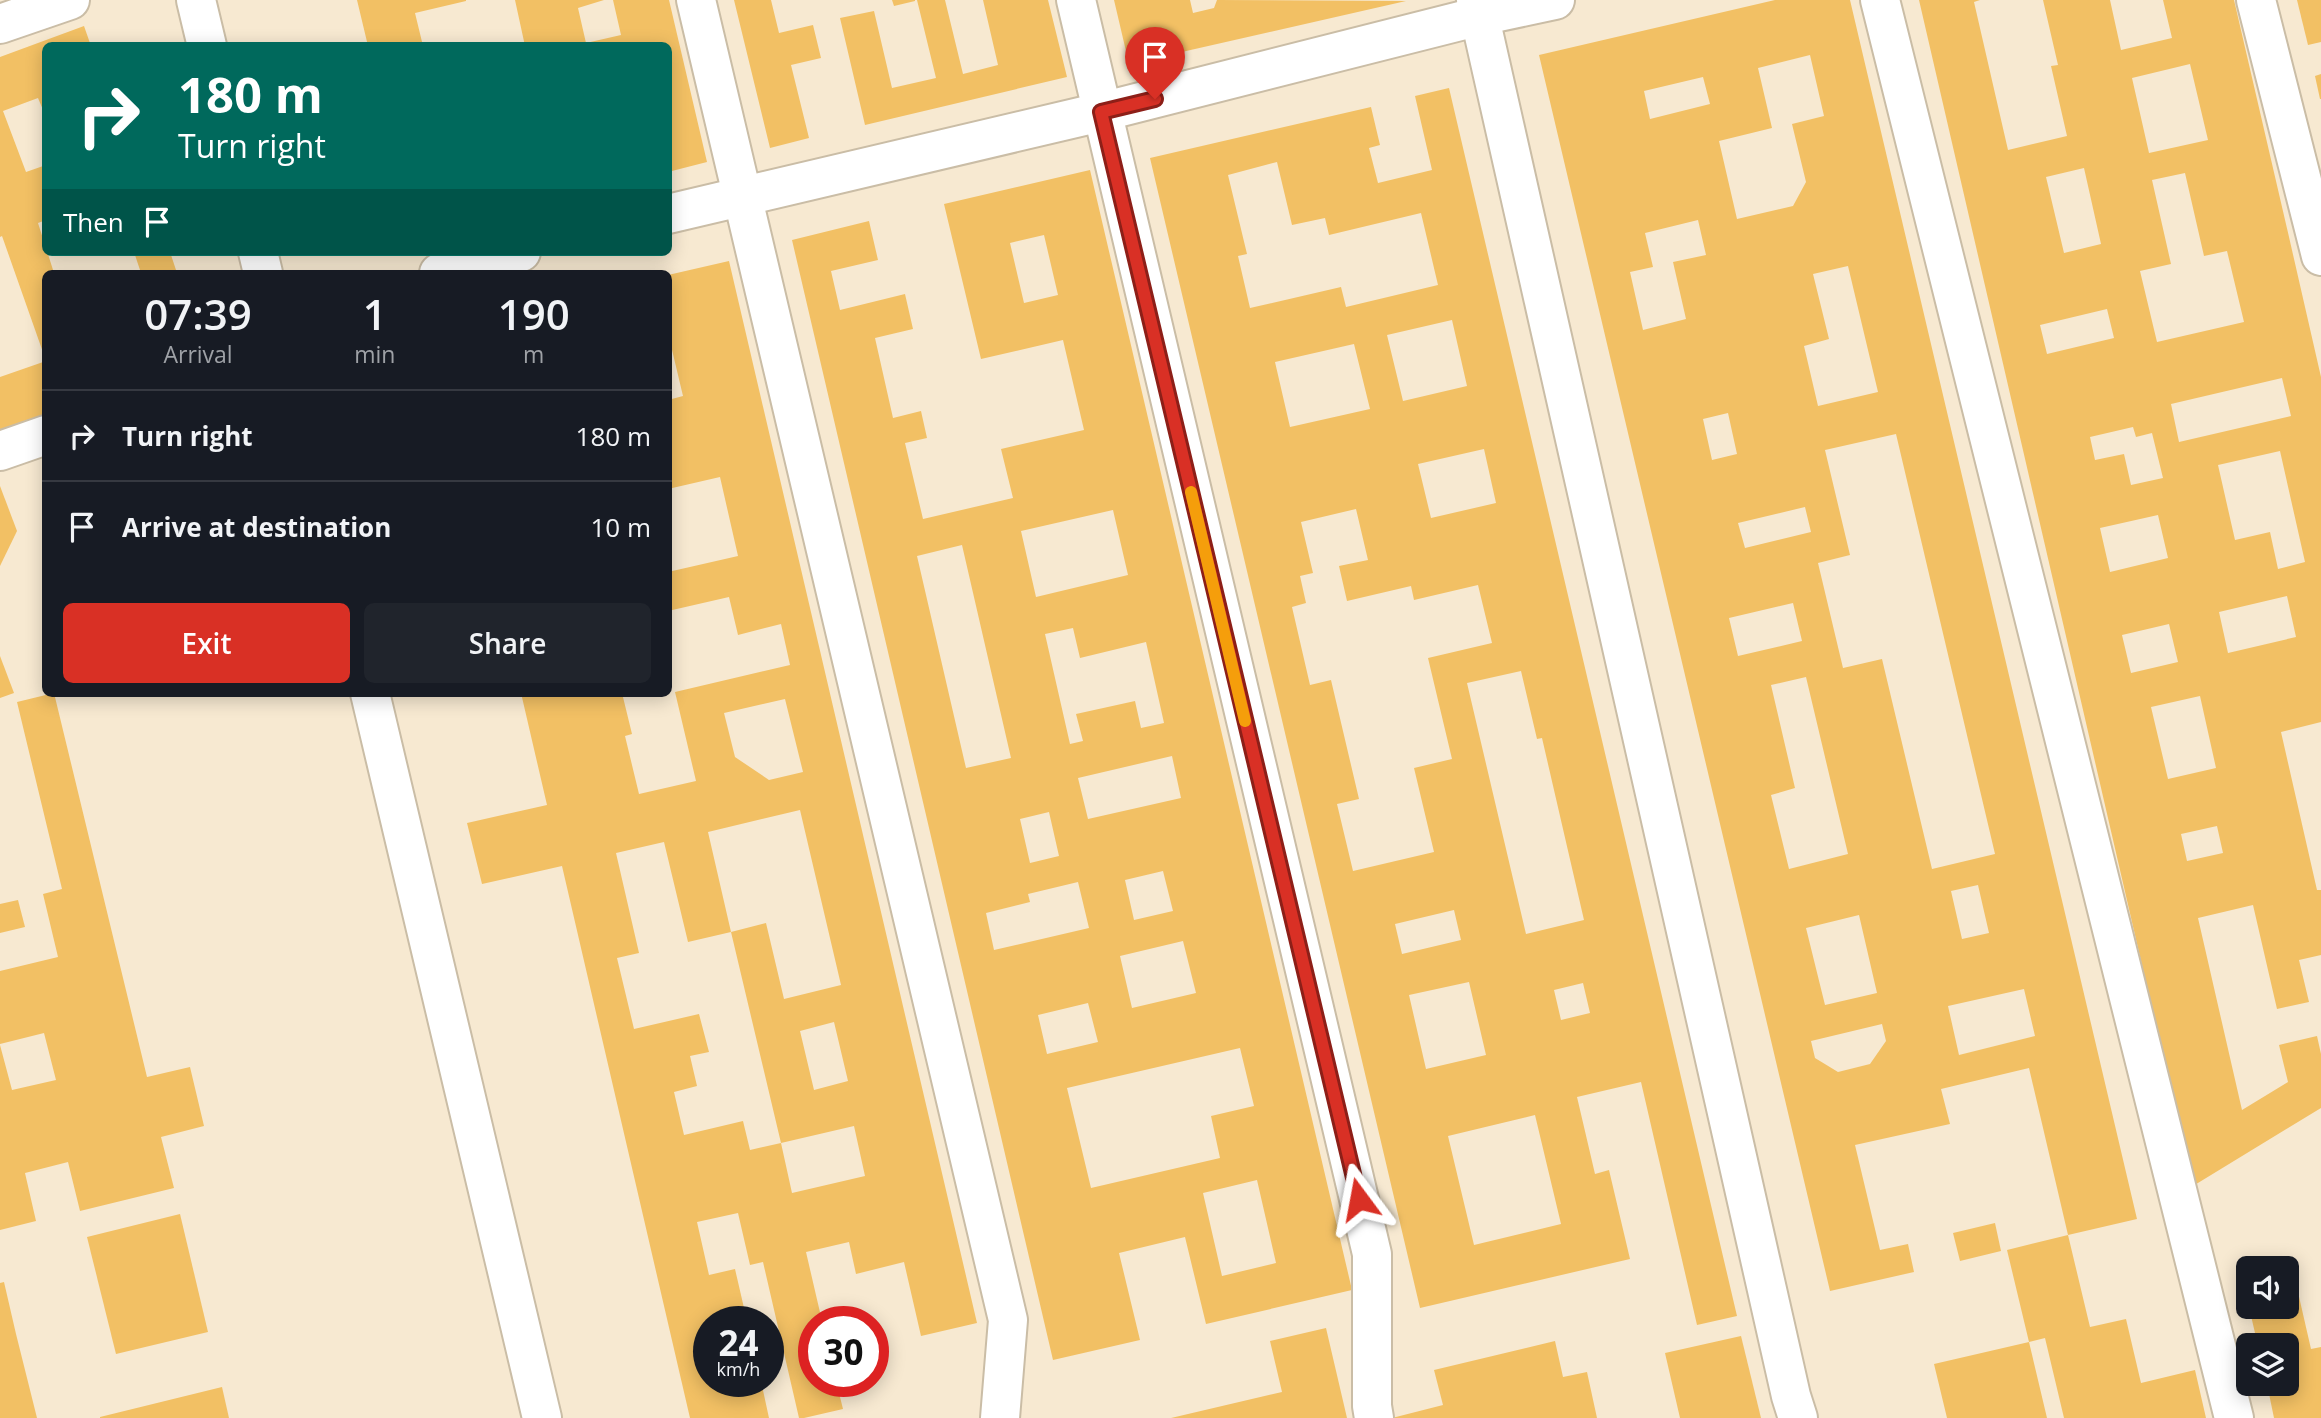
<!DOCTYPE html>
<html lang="en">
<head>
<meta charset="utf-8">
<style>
  body { margin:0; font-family:"Open Sans",sans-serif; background:#20242c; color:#f1f3f6; height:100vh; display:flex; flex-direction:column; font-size:26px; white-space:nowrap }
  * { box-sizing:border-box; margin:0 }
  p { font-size:23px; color:#9ea1a6 }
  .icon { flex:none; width:38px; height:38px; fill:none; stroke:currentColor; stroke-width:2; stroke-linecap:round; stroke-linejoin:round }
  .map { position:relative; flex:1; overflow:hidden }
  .drawer { position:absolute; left:42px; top:270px; width:630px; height:427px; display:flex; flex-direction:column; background:#171b24; border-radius:10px; box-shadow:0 4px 18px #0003 }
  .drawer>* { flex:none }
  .guide { position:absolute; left:42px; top:42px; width:630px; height:214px; border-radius:10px; box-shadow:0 4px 18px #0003; background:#00695c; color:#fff; overflow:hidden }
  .tools { position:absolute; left:2236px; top:1256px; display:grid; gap:14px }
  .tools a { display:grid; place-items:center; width:63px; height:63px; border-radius:10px; background:#171b24; box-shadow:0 4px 18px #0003; font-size:35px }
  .speed { position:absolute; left:693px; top:1306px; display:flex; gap:14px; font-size:35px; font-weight:700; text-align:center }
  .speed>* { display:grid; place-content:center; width:91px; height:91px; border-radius:50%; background:#171b24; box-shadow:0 4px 18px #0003; line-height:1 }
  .speed small { font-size:18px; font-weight:400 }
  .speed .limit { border:10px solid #d22; background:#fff; color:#111 }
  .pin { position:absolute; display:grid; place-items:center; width:60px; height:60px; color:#fff; margin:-72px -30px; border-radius:50% 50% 50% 0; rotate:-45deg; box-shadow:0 0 7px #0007 }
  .pin .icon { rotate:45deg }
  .me { position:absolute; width:77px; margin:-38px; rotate:347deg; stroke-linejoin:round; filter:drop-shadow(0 0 5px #0008) }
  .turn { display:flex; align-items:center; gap:24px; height:147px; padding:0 21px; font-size:32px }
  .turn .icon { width:91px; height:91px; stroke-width:2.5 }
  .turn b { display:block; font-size:49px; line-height:60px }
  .then { display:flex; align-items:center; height:66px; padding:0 21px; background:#0003; gap:14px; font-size:26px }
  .eta { display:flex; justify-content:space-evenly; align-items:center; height:119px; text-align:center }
  .eta b { font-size:42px; font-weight:600; line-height:49px }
  .action { display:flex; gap:14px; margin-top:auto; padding:14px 21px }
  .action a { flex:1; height:80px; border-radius:10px; background:#d93025; color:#fff; font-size:28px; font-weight:600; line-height:80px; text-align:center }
  .action a+a { background:#20242c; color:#f1f3f6 }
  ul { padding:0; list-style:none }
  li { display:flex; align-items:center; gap:21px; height:91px; padding:0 21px; border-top:2px solid #363941 }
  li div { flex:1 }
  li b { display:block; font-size:26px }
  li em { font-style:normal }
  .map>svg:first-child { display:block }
  .building { fill:#f2c064; fill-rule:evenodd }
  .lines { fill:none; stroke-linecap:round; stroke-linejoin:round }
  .street-casing { stroke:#cabda6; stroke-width:42 }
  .street { stroke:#fff; stroke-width:38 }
  .route-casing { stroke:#8d1f18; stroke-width:18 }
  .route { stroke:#d93025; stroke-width:12 }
  .slow { stroke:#f59e0b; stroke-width:12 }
</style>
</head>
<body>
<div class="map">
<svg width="2321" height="1418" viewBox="0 0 2321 1418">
  <rect width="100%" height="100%" fill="#f7e9d1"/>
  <!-- building -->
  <g class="building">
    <path d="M357 0H466V1L415 13 423 46H368Z"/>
    <path d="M515 0H604L578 8 586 43 621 35 613 0H669L707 162 668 172V46H525Z"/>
    <path d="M734 0H771L779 33 813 25 821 58 791 65 809 138 770 148Z"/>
    <path d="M892 0H915V1L894 6Z"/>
    <path d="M917 0H945L963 74 998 65 983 0H1048L1067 77 865 125 840 18 874 11 892 88 936 78Z"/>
    <path d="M1114 0H1190L1193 13 1214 8 1217 0 1406 1 1129 64Z"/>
    <path d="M1775 0H1850L2137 1219 2068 1235 2029 1068 1941 1089 1950 1124 1855 1145 1880 1250 1908 1244 1914 1272 1830 1291 1539 55ZM1810 55 1824 116 1792 124 1806 182 1793 206 1737 219 1719 141 1772 128 1758 68ZM1703 77 1710 104 1650 119 1644 91ZM1698 220 1706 255 1673 262 1686 319 1643 330 1630 272 1653 267 1645 233ZM1848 266 1878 392 1818 406 1804 346 1829 339 1813 274ZM1728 413 1737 454 1712 460 1703 419ZM1896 434 1995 854 1932 869 1882 659 1843 668 1818 563 1850 555 1825 450ZM1805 507 1811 532 1745 548 1738 523ZM1793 603 1802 641 1738 656 1729 618ZM1806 677 1848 854 1789 869 1771 795 1795 788 1771 685ZM1978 885 1989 933 1962 939 1951 891ZM1859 915 1877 993 1825 1005 1806 928ZM2024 989 2035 1036 1959 1055 1948 1006ZM1882 1024 1886 1041 1870 1064 1838 1072 1815 1058 1811 1041Z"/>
    <path d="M1919 0H1980L1974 2 2008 150 2067 136 2051 66 2058 65 2043 0H2110L2121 50 2172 38 2163 0H2234L2289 237 2321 377V722L2281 732 2317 890H2321V955L2299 960 2309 1002 2277 1009 2253 905 2198 918 2242 1110 2288 1082 2279 1045 2317 1036 2321 1054V1108L2193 1186ZM2190 64 2208 140 2149 153 2132 78ZM2084 168 2101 244 2064 253 2046 177ZM2185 173 2204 256 2227 251 2244 322 2157 342 2140 271 2171 264 2152 180ZM2107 309 2114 338 2047 354 2040 325ZM2282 378 2291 416 2179 442 2171 404ZM2133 427 2136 437 2152 433 2163 478 2131 485 2124 454 2095 460 2090 437ZM2280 451 2305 562 2278 569 2270 532 2235 540 2218 465ZM2158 515 2168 558 2110 572 2100 528ZM2287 596 2296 637 2228 653 2219 612ZM2169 624 2178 662 2131 673 2122 635ZM2200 696 2216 768 2168 779 2151 707ZM2217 826 2223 853 2187 861 2181 834Z"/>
    <path d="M2297 0H2321V42L2308 45Z"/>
    <path d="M84 26 91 46H46V117L38 98 3 111 26 172 46 165V220L38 223 54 273H46L45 358 2 236 0 237V57Z"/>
    <path d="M2321 74V99H2320L2315 76Z"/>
    <path d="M1449 88 1737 1316 1697 1325 1641 1082 1577 1097 1595 1174 1609 1170 1630 1259 1420 1308 1150 158 1371 107 1380 145 1369 148 1378 183 1432 170 1415 96ZM1277 162 1292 225 1325 218 1329 235 1421 213 1438 285 1346 307 1341 287 1250 308 1238 256 1247 254 1228 175ZM1452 320 1467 386 1403 401 1387 335ZM1354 344 1370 409 1290 427 1275 362ZM1484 449 1496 503 1431 518 1418 464ZM1356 509 1368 560 1339 566 1347 601 1411 586 1414 600 1478 585 1492 643 1428 658 1452 759 1414 768 1434 852 1353 871 1337 804 1359 799 1331 680 1310 685 1292 607 1306 603 1300 576 1313 573 1301 522ZM1521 671 1537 739 1542 738 1584 920 1526 934 1467 683ZM1454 910 1461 940 1402 954 1395 924ZM1469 982 1486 1055 1426 1069 1409 995ZM1583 983 1590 1013 1561 1020 1554 990ZM1535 1115 1561 1224 1474 1245 1448 1136Z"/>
    <path d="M1090 170 1352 1290 1206 1324 1185 1237 1119 1253 1140 1340 1053 1360 792 240 869 221 878 260 831 271 840 310 905 294 913 329 875 338 893 418 921 411 927 438 905 443 923 519 1013 498 1001 449 1084 430 1063 340 981 359 944 204ZM1044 235 1058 295 1024 303 1010 243ZM1113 510 1128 575 1036 597 1021 531ZM962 545 1011 758 966 768 917 556ZM1073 628 1080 658 1146 642 1164 723 1141 728 1135 701 1076 714 1083 741 1070 744 1045 634ZM1172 756 1181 798 1088 819 1078 778ZM1049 812 1059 856 1030 863 1020 819ZM1163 871 1173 911 1134 920 1125 880ZM1078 882 1089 928 994 950 986 913 1030 902 1028 894ZM1183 941 1196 993 1132 1008 1120 956ZM1088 1003 1098 1042 1047 1054 1038 1015ZM1240 1048 1254 1106 1211 1116 1220 1158 1091 1188 1067 1088ZM1257 1180 1276 1263 1222 1276 1203 1193Z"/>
    <path d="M134 252H170L177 273H141Z"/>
    <path d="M729 261 977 1323 921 1336 904 1262 856 1274 849 1242 806 1252 822 1321H814V1381H836L843 1409 804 1418H799L763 1262 750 1265 738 1213 697 1222 709 1275 735 1269 747 1321H709V1381H761L769 1418H690L562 866 482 884 467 823 547 805 521 693H622L632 734 625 736 639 794 696 781 675 692 790 665 781 624 738 635 729 597 668 611V572L738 556 720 477 668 489V400L683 396 668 333V275ZM785 699 803 772 769 780 735 757 724 713ZM800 810 841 985 784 999 766 923 731 932 781 1143 854 1126 865 1176 792 1193 781 1143 750 1150 743 1121 684 1135 674 1092 697 1086 690 1056 709 1052 699 1014 634 1029 617 958 639 953 616 853 664 842 688 942 731 932 708 832ZM834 1022 848 1081 814 1090 800 1031Z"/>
    <path d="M46 361V417L0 431V377Z"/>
    <path d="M0 486 17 531 0 566Z"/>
    <path d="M0 656 14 693 0 698Z"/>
    <path d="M54 693 147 1077 190 1067 204 1126 161 1137 174 1188 80 1211 68 1162 25 1173 36 1221 0 1230V1045L12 1090 56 1080 44 1033 0 1044V971L58 957 43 894 62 889 17 702Z"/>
    <path d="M18 900 25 927 0 933V904Z"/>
    <path d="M180 1214 208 1332 116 1354 87 1237Z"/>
    <path d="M1995 1223 2001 1251 1960 1261 1953 1233Z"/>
    <path d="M2068 1235 2090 1327 2126 1319 2141 1383 2195 1370 2206 1418H2064L2045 1338 2029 1342 2047 1418H1947L1934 1364 2029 1342 2007 1250Z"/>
    <path d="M2292 1266 2311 1349 2321 1347V1418H2274L2267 1384H2287V1346H2258L2249 1307H2287V1267Z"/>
    <path d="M2249 1276V1302H2248L2242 1277Z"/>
    <path d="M4 1282 16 1334 37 1418H0V1283Z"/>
    <path d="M1326 1328 1347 1418H1171L1282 1392 1270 1341Z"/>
    <path d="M1741 1336 1761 1418H1680L1665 1353Z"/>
    <path d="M1555 1341 1563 1377 1587 1372 1597 1418H1392L1443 1405 1434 1370Z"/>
    <path d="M222 1387 229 1418H100V1417Z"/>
  </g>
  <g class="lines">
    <!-- street casing -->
    <g class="street-casing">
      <g id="street">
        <path d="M196 0 207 46"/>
        <path d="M696 0 1008 1320 1000 1418"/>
        <path d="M1076 0 1372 1254V1406L1374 1418"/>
        <path d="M1476 0 1791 1396 1798 1418"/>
        <path d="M1880 0 2234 1418"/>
        <path d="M2256 0 2321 256"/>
        <path d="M0 24 70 0"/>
        <path d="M668 214 1101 112 1480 16 1555 0"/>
        <path d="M258 252 263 273"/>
        <path d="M439 273 521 252"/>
        <path d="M0 451 46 435"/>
        <path d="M370 693 542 1418"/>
      </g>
    </g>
    <!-- street -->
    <use href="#street" class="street"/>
  </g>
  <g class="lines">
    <!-- route casing -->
    <g class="route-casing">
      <path id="route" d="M1155 99 1101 112 1359 1199"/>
    </g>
    <!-- route -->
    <use href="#route" class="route"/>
    <!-- slow -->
    <path class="slow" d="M1191 492 1245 721"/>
  </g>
</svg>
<div class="tools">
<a><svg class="icon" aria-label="sound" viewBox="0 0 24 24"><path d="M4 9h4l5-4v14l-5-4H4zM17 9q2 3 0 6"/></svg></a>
<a><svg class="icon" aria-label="layers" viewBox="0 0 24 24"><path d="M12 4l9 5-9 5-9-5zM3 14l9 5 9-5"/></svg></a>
</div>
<div class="speed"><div>24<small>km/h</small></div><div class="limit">30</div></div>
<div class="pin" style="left:1155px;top:99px;background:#d93025"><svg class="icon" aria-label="arrive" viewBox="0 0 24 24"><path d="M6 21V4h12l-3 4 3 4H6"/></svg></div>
<svg class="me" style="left:1359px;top:1199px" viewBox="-20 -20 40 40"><path d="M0-17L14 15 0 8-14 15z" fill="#d93025" stroke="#fff" stroke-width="4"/></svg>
<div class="guide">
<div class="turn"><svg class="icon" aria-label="right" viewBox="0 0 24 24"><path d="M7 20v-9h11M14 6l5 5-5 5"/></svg><div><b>180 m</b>Turn right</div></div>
<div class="then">Then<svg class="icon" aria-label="arrive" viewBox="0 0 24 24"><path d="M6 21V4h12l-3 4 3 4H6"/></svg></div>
</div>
<section class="drawer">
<div class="eta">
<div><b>07:39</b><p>Arrival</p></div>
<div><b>1</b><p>min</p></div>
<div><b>190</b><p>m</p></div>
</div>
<ul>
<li><svg class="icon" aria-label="right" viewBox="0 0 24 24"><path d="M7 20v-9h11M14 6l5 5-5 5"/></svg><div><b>Turn right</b></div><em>180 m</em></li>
<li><svg class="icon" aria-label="arrive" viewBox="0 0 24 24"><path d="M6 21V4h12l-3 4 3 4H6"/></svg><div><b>Arrive at destination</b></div><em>10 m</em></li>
</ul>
<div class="action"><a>Exit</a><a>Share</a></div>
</section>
</div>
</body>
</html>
